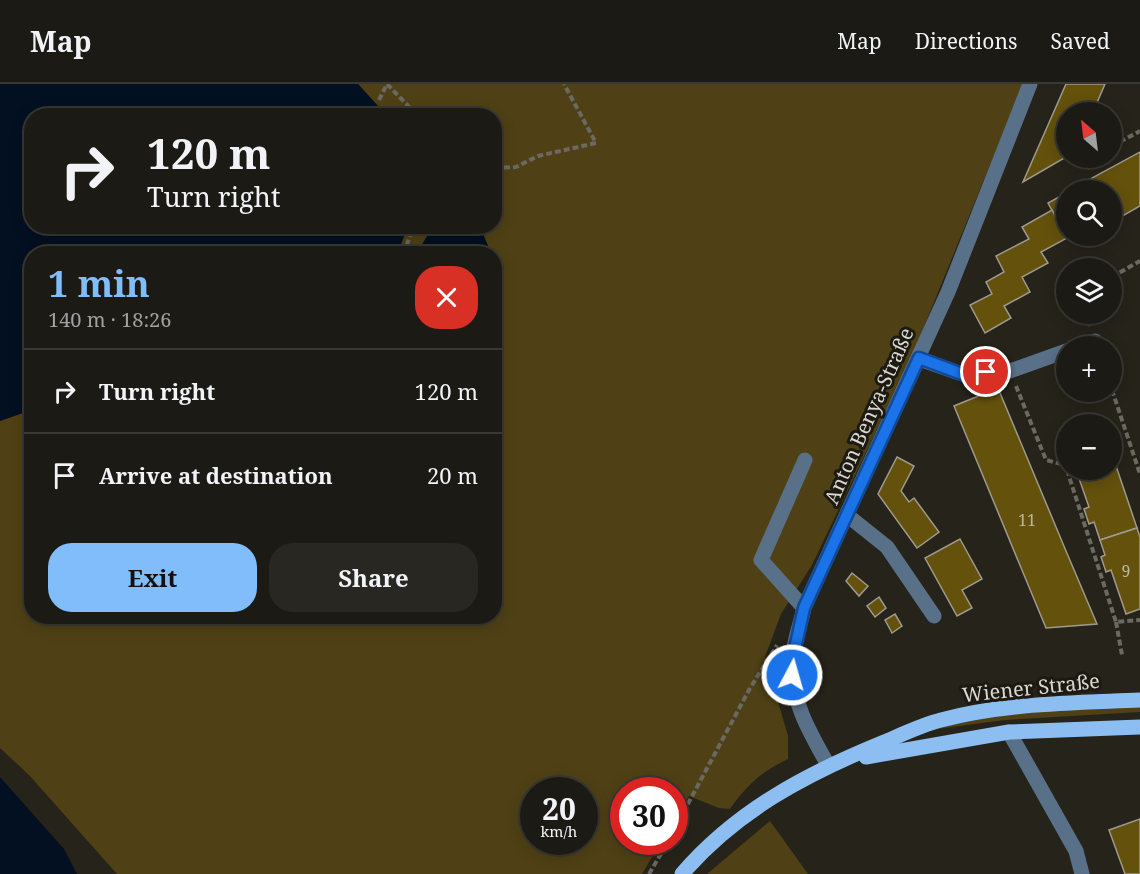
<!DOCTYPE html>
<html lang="en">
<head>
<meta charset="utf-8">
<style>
  body { margin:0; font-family:"Noto Serif",serif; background:#292722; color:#f1f3f6; height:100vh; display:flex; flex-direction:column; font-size:22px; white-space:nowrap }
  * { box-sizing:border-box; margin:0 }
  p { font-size:20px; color:#a0a1a0 }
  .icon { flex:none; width:33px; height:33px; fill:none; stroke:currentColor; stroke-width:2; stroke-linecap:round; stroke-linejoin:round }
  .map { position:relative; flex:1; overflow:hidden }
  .sheet { position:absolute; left:24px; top:162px; width:478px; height:378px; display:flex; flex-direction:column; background:#1c1a14; border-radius:24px; box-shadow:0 3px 15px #0003,0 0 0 2px #3a3834 }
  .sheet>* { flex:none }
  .top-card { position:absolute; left:24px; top:24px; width:478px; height:126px; border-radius:24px; box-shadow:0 3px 15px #0003,0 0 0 2px #3a3834; background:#1c1a14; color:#f1f3f6; overflow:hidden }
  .needle { width:39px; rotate:332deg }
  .fabs { position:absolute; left:1056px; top:18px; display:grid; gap:12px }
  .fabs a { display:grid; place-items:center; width:66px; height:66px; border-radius:50%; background:#1c1a14; box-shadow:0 3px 15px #0003,0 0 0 2px #3a3834; font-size:30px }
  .speed { position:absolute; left:520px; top:693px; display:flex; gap:12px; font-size:30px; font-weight:700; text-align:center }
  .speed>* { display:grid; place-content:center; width:78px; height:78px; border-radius:50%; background:#1c1a14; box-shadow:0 3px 15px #0003,0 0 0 2px #3a3834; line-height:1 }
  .speed small { font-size:15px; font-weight:400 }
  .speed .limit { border:9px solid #d22; background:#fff; color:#111 }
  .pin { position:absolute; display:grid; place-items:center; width:51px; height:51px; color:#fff; margin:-26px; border:3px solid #fff; border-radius:50%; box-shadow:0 2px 6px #0007 }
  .me { position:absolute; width:66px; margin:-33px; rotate:6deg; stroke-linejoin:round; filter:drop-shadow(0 0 4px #0008) }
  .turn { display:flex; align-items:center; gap:21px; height:126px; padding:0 24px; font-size:27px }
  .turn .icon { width:78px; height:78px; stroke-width:2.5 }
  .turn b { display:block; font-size:42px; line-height:51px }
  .round { display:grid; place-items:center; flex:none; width:63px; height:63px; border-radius:24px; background:#292722 }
  .headline { display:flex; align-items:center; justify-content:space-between; height:102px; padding:0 24px }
  h1 { font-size:36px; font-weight:700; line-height:45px; color:#81bdfa }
  .primary-button { display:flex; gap:12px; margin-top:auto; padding:12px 24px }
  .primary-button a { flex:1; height:69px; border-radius:24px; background:#81bdfa; color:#111; font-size:24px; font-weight:700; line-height:69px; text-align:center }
  .primary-button a+a { background:#292722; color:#f1f3f6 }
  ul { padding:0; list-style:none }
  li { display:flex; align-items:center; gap:18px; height:84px; padding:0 24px; border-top:2px solid #3a3834 }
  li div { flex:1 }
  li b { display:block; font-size:22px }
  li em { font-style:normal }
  header { display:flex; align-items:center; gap:36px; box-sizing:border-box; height:84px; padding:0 30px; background:#1c1a14; border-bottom:2px solid #3a3834 }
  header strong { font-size:28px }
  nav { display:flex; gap:33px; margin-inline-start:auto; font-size:21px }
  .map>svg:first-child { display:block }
  .green { fill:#4f4115; fill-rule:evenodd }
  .water { fill:#021021 }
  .building { fill:#64510c; stroke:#9d9a8f; stroke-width:1.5 }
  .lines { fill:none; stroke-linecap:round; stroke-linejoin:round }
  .path { stroke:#6b6961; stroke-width:4; stroke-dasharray:6 3; stroke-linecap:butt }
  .minor { stroke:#597089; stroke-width:15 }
  .major { stroke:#8dbef2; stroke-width:15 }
  .route-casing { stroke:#114b97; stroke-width:15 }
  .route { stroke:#1a73e8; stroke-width:10 }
  .labels { text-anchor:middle; stroke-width:6; stroke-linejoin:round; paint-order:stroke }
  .number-label { font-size:16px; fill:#bcb6a0 }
  .street-label { font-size:20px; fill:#dad8d2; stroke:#1c1a11 }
</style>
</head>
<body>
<header>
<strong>Map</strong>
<nav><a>Map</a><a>Directions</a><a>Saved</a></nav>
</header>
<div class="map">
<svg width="1140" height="790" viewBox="0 0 1140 790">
  <rect width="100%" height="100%" fill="#26231a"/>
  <!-- green -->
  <g class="green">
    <path d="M358 0H1023L912 272 812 481 781 530 765 573 788 652V675C762 687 747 701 730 725L719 724 689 712 675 735V706H624V758H661L642 790H117L29 691 0 664V337L31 326 32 532H495V170L491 169 480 143 495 142V32L386 31ZM534 706H585V758H534Z"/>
    <path d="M408 143H433L417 169 397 170Z"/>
    <path d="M1140 621V628L1005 636 929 646 1003 629Z"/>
    <path d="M770 737 808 790H707Z"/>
  </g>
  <!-- water -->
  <g class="water">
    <path d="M0 0H358L386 31 32 32V142L408 143 397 169 32 170 31 326 0 337Z"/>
    <path d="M433 142 480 143 491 169H417Z"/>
    <path d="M0 693 64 765 77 790H0Z"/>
  </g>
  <!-- building -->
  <g class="building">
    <path d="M1066 0H1105L1093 28H1066V73L1023 98Z"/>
    <path d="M1140 68V122L1112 138V106H1070Z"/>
    <path d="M1066 109V152H1070L1067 154 1048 119Z"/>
    <path d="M1052 126 1067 154 1041 168 1048 179 1022 193 1030 208 1004 222 1011 234 985 249 970 221 992 210 986 198 1004 188 996 172 1029 155 1022 143Z"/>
    <path d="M998 304 1066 467 1097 540 1046 544 954 322Z"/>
    <path d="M1112 370 1137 444 1100 456 1094 438 1089 440 1084 425 1089 423 1076 386H1112Z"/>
    <path d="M897 373 914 382 901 407 909 418 914 414 939 448 917 464 878 410Z"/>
    <path d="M1137 444 1140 453V525L1126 530 1111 486 1106 488 1101 473 1105 471 1100 456Z"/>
    <path d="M960 455 982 495 962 506 972 524 957 532 925 474Z"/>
    <path d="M852 489 868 502 859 512 846 497Z"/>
    <path d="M879 513 886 524 875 533 867 522Z"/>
    <path d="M895 530 902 542 892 549 885 536Z"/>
    <path d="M1140 735V790H1125L1109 746Z"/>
  </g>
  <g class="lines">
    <!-- path -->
    <g class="path">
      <path d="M379 16 387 0 418 32"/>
      <path d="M1112 62 1140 47"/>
      <path d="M1077 82 1092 74"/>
      <path d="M495 84 516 83 538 72 596 59 564 0"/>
      <path d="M404 170 413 142"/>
      <path d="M1112 193 1140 177"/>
      <path d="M1087 230 1090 242"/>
      <path d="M1016 302 1046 376 1065 381 1066 385"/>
      <path d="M1112 306 1140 390"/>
      <path d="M1067 386 1116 538 1140 536"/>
      <path d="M1116 538 1122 571"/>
      <path d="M675 744 749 606 777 561"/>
      <path d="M649 790 668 758"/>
    </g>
    <!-- minor -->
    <g class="minor">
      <path d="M1080 262 1095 257"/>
      <path d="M919 275 962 290 1010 287 1066 267"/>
      <path d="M847 431 887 463 934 532"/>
      <path d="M804 524 761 476 805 376"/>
      <path d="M1009 648 1076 767 1082 790"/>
      <path d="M828 681C810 649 791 617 792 580 792 562 800 542 804 524L948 208 1030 0"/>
    </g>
    <!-- major -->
    <g class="major">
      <path d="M866 673 1009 648 1140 643"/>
      <path d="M682 790C736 727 806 690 882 659 901 651 921 641 941 636 1005 619 1074 619 1140 616"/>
    </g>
  </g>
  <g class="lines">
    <!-- route casing -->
    <g class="route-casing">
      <path id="route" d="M792 591V578L804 524 919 274 962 290 986 288"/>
    </g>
    <!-- route -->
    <use href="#route" class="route"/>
  </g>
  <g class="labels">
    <!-- number labels -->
    <g class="number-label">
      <text x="1027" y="442">11</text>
      <text x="1126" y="493">9</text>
    </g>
    <!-- street labels -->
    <g class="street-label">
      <text transform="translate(869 332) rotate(-66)" y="7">Anton Benya-Straße</text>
      <text transform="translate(1031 604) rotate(-6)" y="7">Wiener Straße</text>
    </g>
  </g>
</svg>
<div class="fabs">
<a><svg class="needle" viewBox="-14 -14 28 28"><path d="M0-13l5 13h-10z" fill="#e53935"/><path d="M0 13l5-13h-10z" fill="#a0a1a0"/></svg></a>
<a><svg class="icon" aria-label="search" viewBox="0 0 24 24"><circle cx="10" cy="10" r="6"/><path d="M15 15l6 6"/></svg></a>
<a><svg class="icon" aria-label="layers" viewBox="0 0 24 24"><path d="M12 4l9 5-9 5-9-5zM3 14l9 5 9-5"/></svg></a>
<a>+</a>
<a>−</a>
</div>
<div class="speed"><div>20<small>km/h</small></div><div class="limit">30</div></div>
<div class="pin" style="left:986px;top:288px;background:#d93025"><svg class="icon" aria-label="arrive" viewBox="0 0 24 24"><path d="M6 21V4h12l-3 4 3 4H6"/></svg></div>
<svg class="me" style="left:792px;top:591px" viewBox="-20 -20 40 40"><circle r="17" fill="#1a73e8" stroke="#fff" stroke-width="3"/><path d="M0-11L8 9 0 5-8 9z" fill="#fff"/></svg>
<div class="top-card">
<div class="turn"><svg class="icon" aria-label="right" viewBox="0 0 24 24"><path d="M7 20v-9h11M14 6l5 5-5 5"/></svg><div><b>120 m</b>Turn right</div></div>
</div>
<section class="sheet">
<div class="headline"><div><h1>1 min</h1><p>140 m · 18:26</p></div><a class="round" style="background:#d93025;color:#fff"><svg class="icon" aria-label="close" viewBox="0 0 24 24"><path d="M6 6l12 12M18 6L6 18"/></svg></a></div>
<ul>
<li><svg class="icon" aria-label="right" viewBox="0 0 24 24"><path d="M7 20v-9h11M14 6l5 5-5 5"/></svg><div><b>Turn right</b></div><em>120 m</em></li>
<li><svg class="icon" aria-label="arrive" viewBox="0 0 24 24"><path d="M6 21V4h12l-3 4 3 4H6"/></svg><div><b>Arrive at destination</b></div><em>20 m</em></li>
</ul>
<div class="primary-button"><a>Exit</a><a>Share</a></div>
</section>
</div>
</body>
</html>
